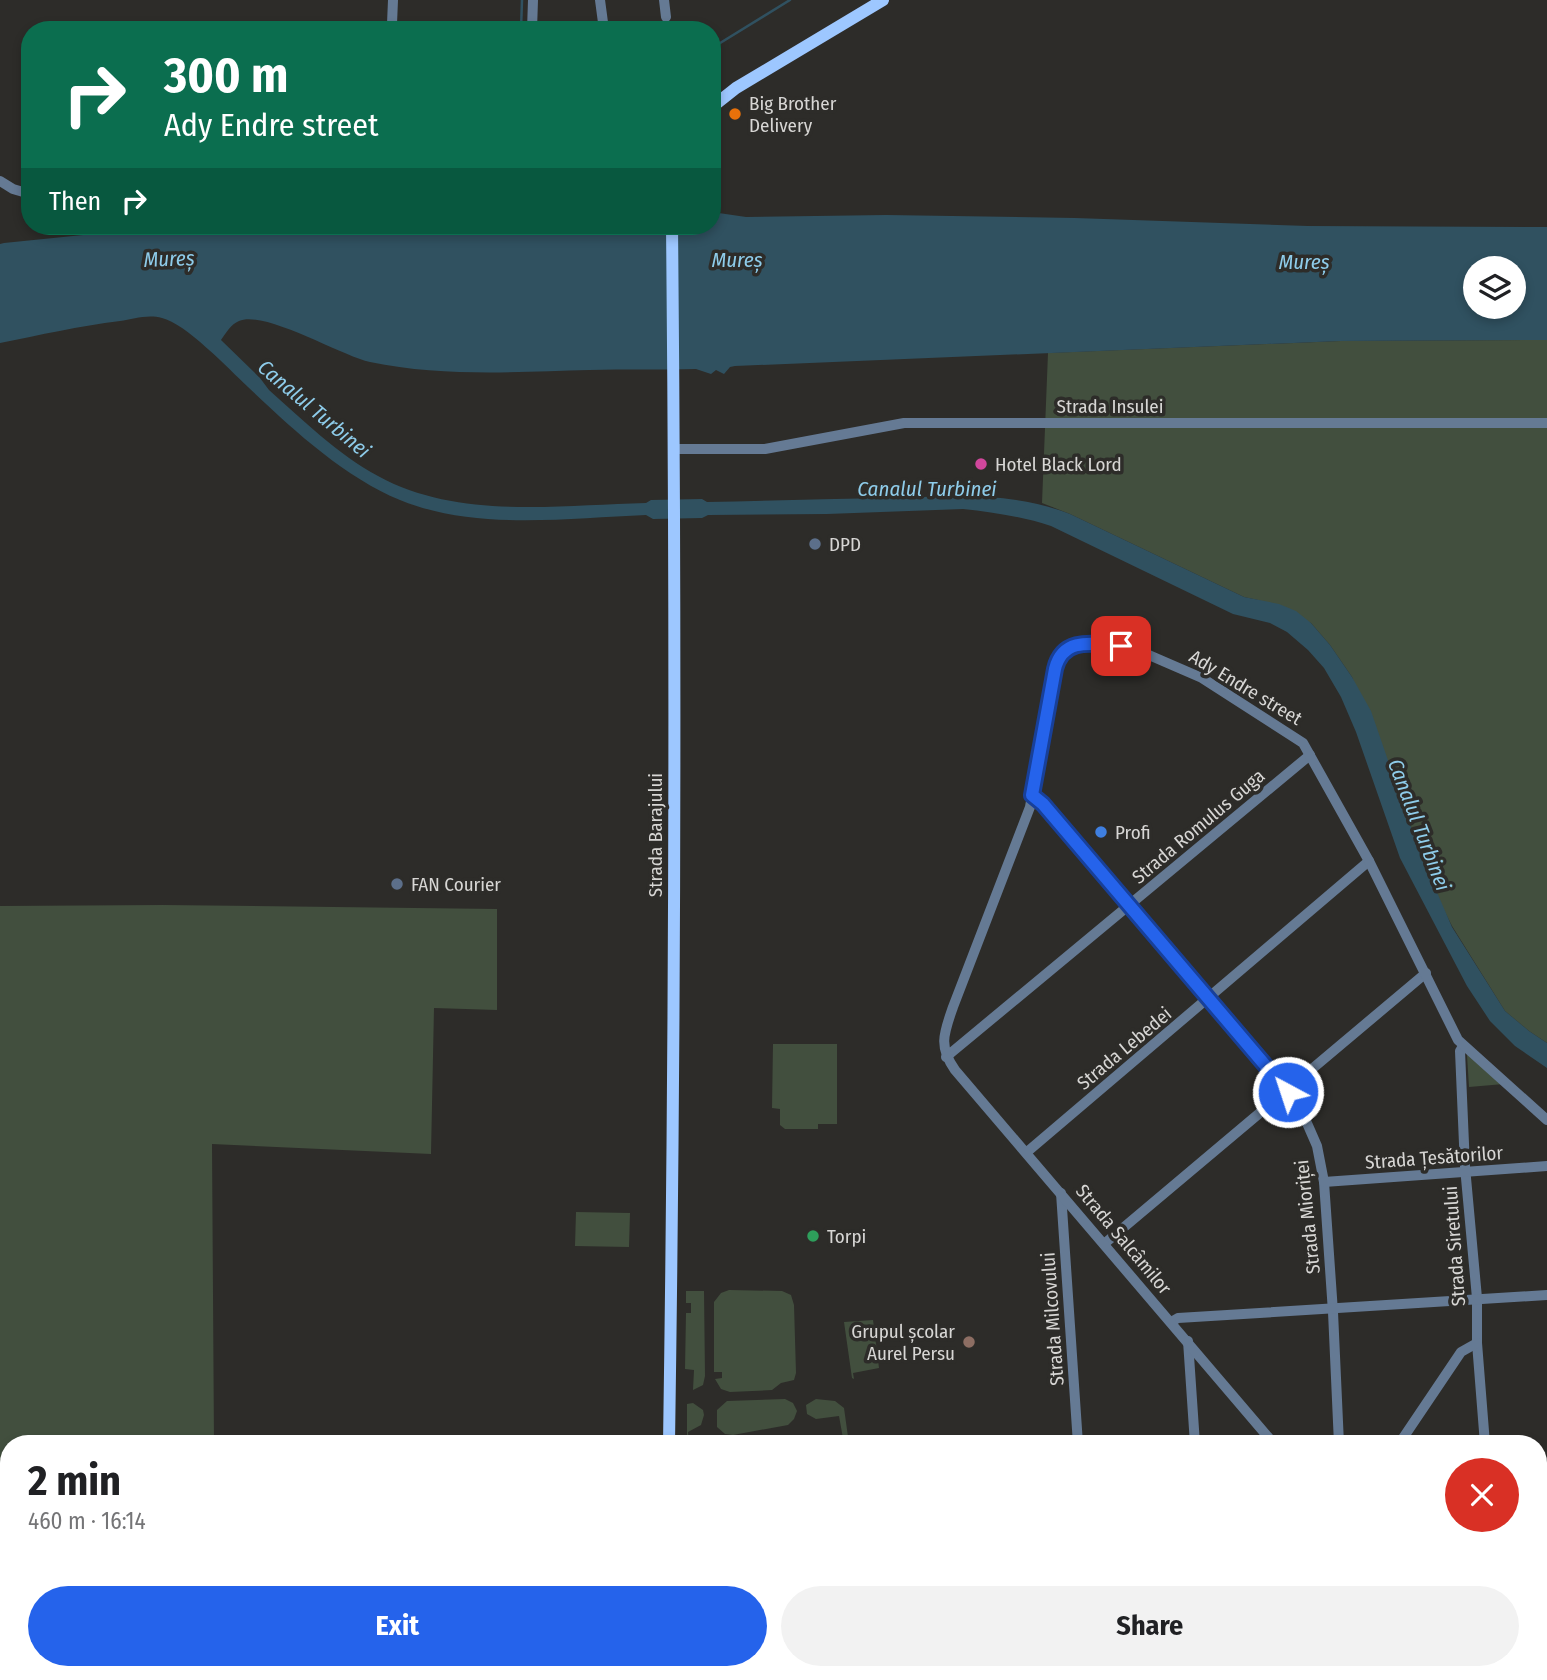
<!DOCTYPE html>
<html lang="en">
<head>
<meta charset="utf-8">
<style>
  body { margin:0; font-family:"Fira Sans Condensed",sans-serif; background:#f2f2f2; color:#202124; height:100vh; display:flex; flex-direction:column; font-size:26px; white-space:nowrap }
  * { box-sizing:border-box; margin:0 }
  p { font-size:23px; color:#757577 }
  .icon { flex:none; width:38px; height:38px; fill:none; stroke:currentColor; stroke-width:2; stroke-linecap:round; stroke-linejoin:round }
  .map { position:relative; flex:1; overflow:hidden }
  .sheet { position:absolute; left:0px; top:1435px; width:1547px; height:245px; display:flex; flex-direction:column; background:#fff; border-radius:28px 28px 0 0; box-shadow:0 4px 10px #0003 }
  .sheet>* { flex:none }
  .top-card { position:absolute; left:21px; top:21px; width:700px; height:214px; border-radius:28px; box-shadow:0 4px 10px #0003; background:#0b6e4f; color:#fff; overflow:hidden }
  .controls { position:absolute; left:1463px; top:256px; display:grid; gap:14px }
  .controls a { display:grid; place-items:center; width:63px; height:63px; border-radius:50%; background:#fff; box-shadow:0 4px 10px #0003; font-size:35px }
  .pin { position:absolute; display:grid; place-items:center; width:60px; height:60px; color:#fff; margin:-30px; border-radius:14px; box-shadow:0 4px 10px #0006 }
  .me { position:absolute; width:77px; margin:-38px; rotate:320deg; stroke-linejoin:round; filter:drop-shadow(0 0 5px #0008) }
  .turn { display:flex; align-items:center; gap:24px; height:147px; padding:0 28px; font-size:32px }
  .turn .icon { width:91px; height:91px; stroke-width:2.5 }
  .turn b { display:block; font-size:49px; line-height:60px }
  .then { display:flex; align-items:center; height:66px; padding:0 28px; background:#0003; gap:14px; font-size:26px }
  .round { display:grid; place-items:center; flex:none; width:74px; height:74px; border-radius:37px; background:#f2f2f2 }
  .head { display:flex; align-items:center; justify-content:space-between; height:119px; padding:0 28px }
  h1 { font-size:42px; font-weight:700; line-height:52px }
  .cta { display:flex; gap:14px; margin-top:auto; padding:14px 28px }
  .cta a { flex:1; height:80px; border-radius:42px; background:#2563eb; color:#fff; font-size:28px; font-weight:700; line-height:80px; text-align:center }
  .cta a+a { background:#f2f2f2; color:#202124 }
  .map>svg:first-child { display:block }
  .green { fill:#424f3e }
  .water { fill:#305160; fill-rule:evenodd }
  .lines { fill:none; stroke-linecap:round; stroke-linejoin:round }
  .stream { stroke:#305160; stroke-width:2.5 }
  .minor { stroke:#657a94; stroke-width:10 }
  .major { stroke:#9dc7ff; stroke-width:12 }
  .route-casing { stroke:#184099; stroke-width:18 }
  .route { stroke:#2563eb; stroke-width:12 }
  .food-dot { fill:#e8710a; stroke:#2d2c29; stroke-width:2.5 }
  .hotel-dot { fill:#d1479c; stroke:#2d2c29; stroke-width:2.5 }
  .service-dot { fill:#5c6f8a; stroke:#2d2c29; stroke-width:2.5 }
  .shop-dot { fill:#3f7fe0; stroke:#2d2c29; stroke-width:2.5 }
  .leisure-dot { fill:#2e9e5b; stroke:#2d2c29; stroke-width:2.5 }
  .education-dot { fill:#8d6e63; stroke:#2d2c29; stroke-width:2.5 }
  .labels { text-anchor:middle; stroke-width:7; stroke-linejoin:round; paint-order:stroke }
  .poi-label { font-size:19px; fill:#d7d6d4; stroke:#2d2c29; text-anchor:start }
  .street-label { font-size:19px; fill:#d7d6d4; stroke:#2d2c29 }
  .water-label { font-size:21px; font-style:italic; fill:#8eccea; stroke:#2d2c29 }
</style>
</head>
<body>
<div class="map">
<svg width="1547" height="1680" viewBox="0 0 1547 1680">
  <rect width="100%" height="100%" fill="#2d2c29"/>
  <!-- green -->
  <g class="green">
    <path d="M1547 340V1043L1529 1031 1505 1011 1452 926 1437 896 1407 816 1352 677 1330 645 1311 623 1258 600 1244 597 1070 514 1042 503 1048 353 1340 341Z"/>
    <path d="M163 905 497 909V1010L434 1008 431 1154 212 1144 214 1444H9V1598H0V906Z"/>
    <path d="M773 1044H837V1124H818V1129H785L780 1125V1109L772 1108Z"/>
    <path d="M1467 1055H1469L1504 1084 1469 1087Z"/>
    <path d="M576 1212 630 1213 629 1247 575 1246Z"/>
    <path d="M729 1290 782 1291 791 1295 794 1305 796 1373 794 1380 781 1383 772 1390 730 1392 721 1389 715 1379 722 1378V1372H714V1302L721 1293Z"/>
    <path d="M686 1291H704L705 1376 703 1385 693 1390 694 1370 685 1369 686 1313H691V1303H686Z"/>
    <path d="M873 1320 879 1368 853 1373 854 1379 852 1378 844 1322Z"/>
    <path d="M785 1399 793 1403 797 1411 794 1419 788 1425 733 1435 725 1434 717 1427V1410L727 1401Z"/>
    <path d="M816 1399 835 1401 844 1408 849 1444H844L839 1416 816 1419 807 1414 806 1405Z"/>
    <path d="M693 1403 703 1410 704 1415 701 1425 688 1432 689 1444H687V1404Z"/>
    <path d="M1191 1671H1237L1238 1680H1192Z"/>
  </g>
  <!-- water -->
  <path class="water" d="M712 212 746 217 886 215 1075 218 1308 226 1547 227V340L1340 341 735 366 730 367 724 374 716 370 711 374 696 369C661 370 625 369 589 370 517 372 441 377 370 362 341 356 265 310 239 321 231 324 226 333 221 340L260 378 269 390C303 420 337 454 378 476 458 520 558 505 646 503L651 500 702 499 707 502C766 501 825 499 884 498 949 497 1008 490 1070 514L1244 597 1279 604 1296 611 1311 623 1330 645 1352 677 1371 711 1420 853 1452 927 1505 1011 1529 1031 1547 1043V1068L1515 1046 1490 1021 1467 986 1400 858 1356 732 1341 697 1324 668 1308 650 1287 632 1270 623 1233 614 1051 526C1023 517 993 512 963 509L827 514 708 515 702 518 653 519 646 515C566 518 476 531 400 500 344 477 291 428 248 387 229 369 185 323 162 318 148 314 133 319 120 321 79 326 40 335 0 343V244L4 243 132 230 216 229 249 226H329L399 231 423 226H712ZM1475 268H1514V306H1475Z"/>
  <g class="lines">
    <!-- stream -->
    <g class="stream">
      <path d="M521 30 522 0"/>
      <path d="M712 48 790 0"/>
    </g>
    <!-- minor -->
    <g class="minor">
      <path d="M600 0 604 30"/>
      <path d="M664 0 666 17"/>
      <path d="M392 24 393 0"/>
      <path d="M532 30 533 0"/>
      <path d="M0 181 13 189 30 194"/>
      <path d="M675 449H765L904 423H1547"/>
      <path d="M1033 795 1043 804 1286 1090 1303 1114 1317 1146 1324 1182 1333 1312 1339 1444"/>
      <path d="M1463 1046 1460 1051 1465 1167 1477 1298V1343L1485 1444"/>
      <path d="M946 1057 1310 755"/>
      <path d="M1027 1152 1369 861"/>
      <path d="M1324 1182 1547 1166"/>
      <path d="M1061 1193 1078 1444"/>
      <path d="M1104 1244 1426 973"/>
      <path d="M1171 1322 1178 1318 1547 1295"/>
      <path d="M1188 1341 1195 1444"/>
      <path d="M1274 1444 955 1070C938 1046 944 1033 953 1007L1030 807 1055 669 1063 651 1076 645 1135 649 1202 678 1303 743 1369 861 1458 1040 1547 1120"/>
      <path d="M1399 1444 1461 1352 1477 1343"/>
      <path d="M1084 1671 1085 1680"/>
      <path d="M1096 1671 1097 1680"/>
      <path d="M1351 1671V1680"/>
      <path d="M1384 1671 1385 1680"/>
      <path d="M1500 1671V1680"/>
      <path d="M658 1680 662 1671"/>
    </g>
    <!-- major -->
    <g class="major">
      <path d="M712 107 736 88 883 0"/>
      <path d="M669 1444C675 1038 676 632 672 226"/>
      <path d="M1538 1582H1547"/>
      <path d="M647 1671 652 1680"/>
      <path d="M387 1680 443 1671"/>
    </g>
  </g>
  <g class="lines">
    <!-- route casing -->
    <g class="route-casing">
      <path id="route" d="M1121 646C1094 644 1063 636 1055 669L1032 795 1043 804 1288 1092"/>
    </g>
    <!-- route -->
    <use href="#route" class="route"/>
  </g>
  <!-- markers -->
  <circle class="food-dot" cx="735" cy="114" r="7"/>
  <circle class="hotel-dot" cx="981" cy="464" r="7"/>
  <g class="service-dot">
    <circle cx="815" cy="544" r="7"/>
    <circle cx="397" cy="884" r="7"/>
  </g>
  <circle class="shop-dot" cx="1101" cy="832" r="7"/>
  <circle class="leisure-dot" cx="813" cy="1236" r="7"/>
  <circle class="education-dot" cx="969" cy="1342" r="7"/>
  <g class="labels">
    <!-- poi labels -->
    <g class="poi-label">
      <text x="749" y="110">Big Brother<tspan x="749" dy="22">Delivery</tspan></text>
      <text x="995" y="471">Hotel Black Lord</text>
      <text x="829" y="551">DPD</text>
      <text x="1115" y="839">Profi</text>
      <text x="411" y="891">FAN Courier</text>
      <text x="827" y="1243">Torpi</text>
      <text x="955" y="1338" text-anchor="end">Grupul școlar<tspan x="955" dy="22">Aurel Persu</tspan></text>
    </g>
    <!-- street labels -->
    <g class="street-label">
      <text x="1110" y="413">Strada Insulei</text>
      <text transform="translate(1246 687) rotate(31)" y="7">Ady Endre street</text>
      <text transform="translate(1198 826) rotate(-40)" y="7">Strada Romulus Guga</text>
      <text transform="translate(655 835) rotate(-90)" y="7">Strada Barajului</text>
      <text transform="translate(1124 1048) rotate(-40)" y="7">Strada Lebedei</text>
      <text transform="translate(1434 1157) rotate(-4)" y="7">Strada Țesătorilor</text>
      <text transform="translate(1307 1217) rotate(-96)" y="7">Strada Mioriței</text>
      <text transform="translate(1124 1239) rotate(50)" y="7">Strada Salcâmilor</text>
      <text transform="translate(1454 1246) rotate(-94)" y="7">Strada Siretului</text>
      <text transform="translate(1052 1319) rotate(-94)" y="7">Strada Milcovului</text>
    </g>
    <!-- water labels -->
    <g class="water-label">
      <text transform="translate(169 259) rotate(-2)" y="7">Mureș</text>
      <text x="737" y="267">Mureș</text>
      <text x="1304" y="269">Mureș</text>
      <text transform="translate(314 409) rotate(40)" y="7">Canalul Turbinei</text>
      <text x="927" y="496">Canalul Turbinei</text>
      <text transform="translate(1419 825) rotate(69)" y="7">Canalul Turbinei</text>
    </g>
  </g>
</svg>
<div class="controls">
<a><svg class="icon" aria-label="layers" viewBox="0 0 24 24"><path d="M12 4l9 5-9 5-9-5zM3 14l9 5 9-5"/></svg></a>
</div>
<div class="pin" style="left:1121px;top:646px;background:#d93025"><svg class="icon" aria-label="arrive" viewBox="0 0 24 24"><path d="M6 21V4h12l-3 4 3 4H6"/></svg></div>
<svg class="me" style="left:1288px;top:1092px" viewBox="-20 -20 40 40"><circle r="17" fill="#2563eb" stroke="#fff" stroke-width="3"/><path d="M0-11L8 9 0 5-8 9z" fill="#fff"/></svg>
<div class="top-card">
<div class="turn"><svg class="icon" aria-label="right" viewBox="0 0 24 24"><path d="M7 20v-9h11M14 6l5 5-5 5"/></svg><div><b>300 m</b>Ady Endre street</div></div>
<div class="then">Then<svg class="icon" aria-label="right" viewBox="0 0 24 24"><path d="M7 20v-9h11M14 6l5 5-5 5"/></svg></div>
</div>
<section class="sheet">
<div class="head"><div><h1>2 min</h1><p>460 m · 16:14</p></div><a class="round" style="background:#d93025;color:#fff"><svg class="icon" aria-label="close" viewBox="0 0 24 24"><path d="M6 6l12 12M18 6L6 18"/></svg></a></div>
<div class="cta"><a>Exit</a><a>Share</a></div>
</section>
</div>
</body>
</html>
